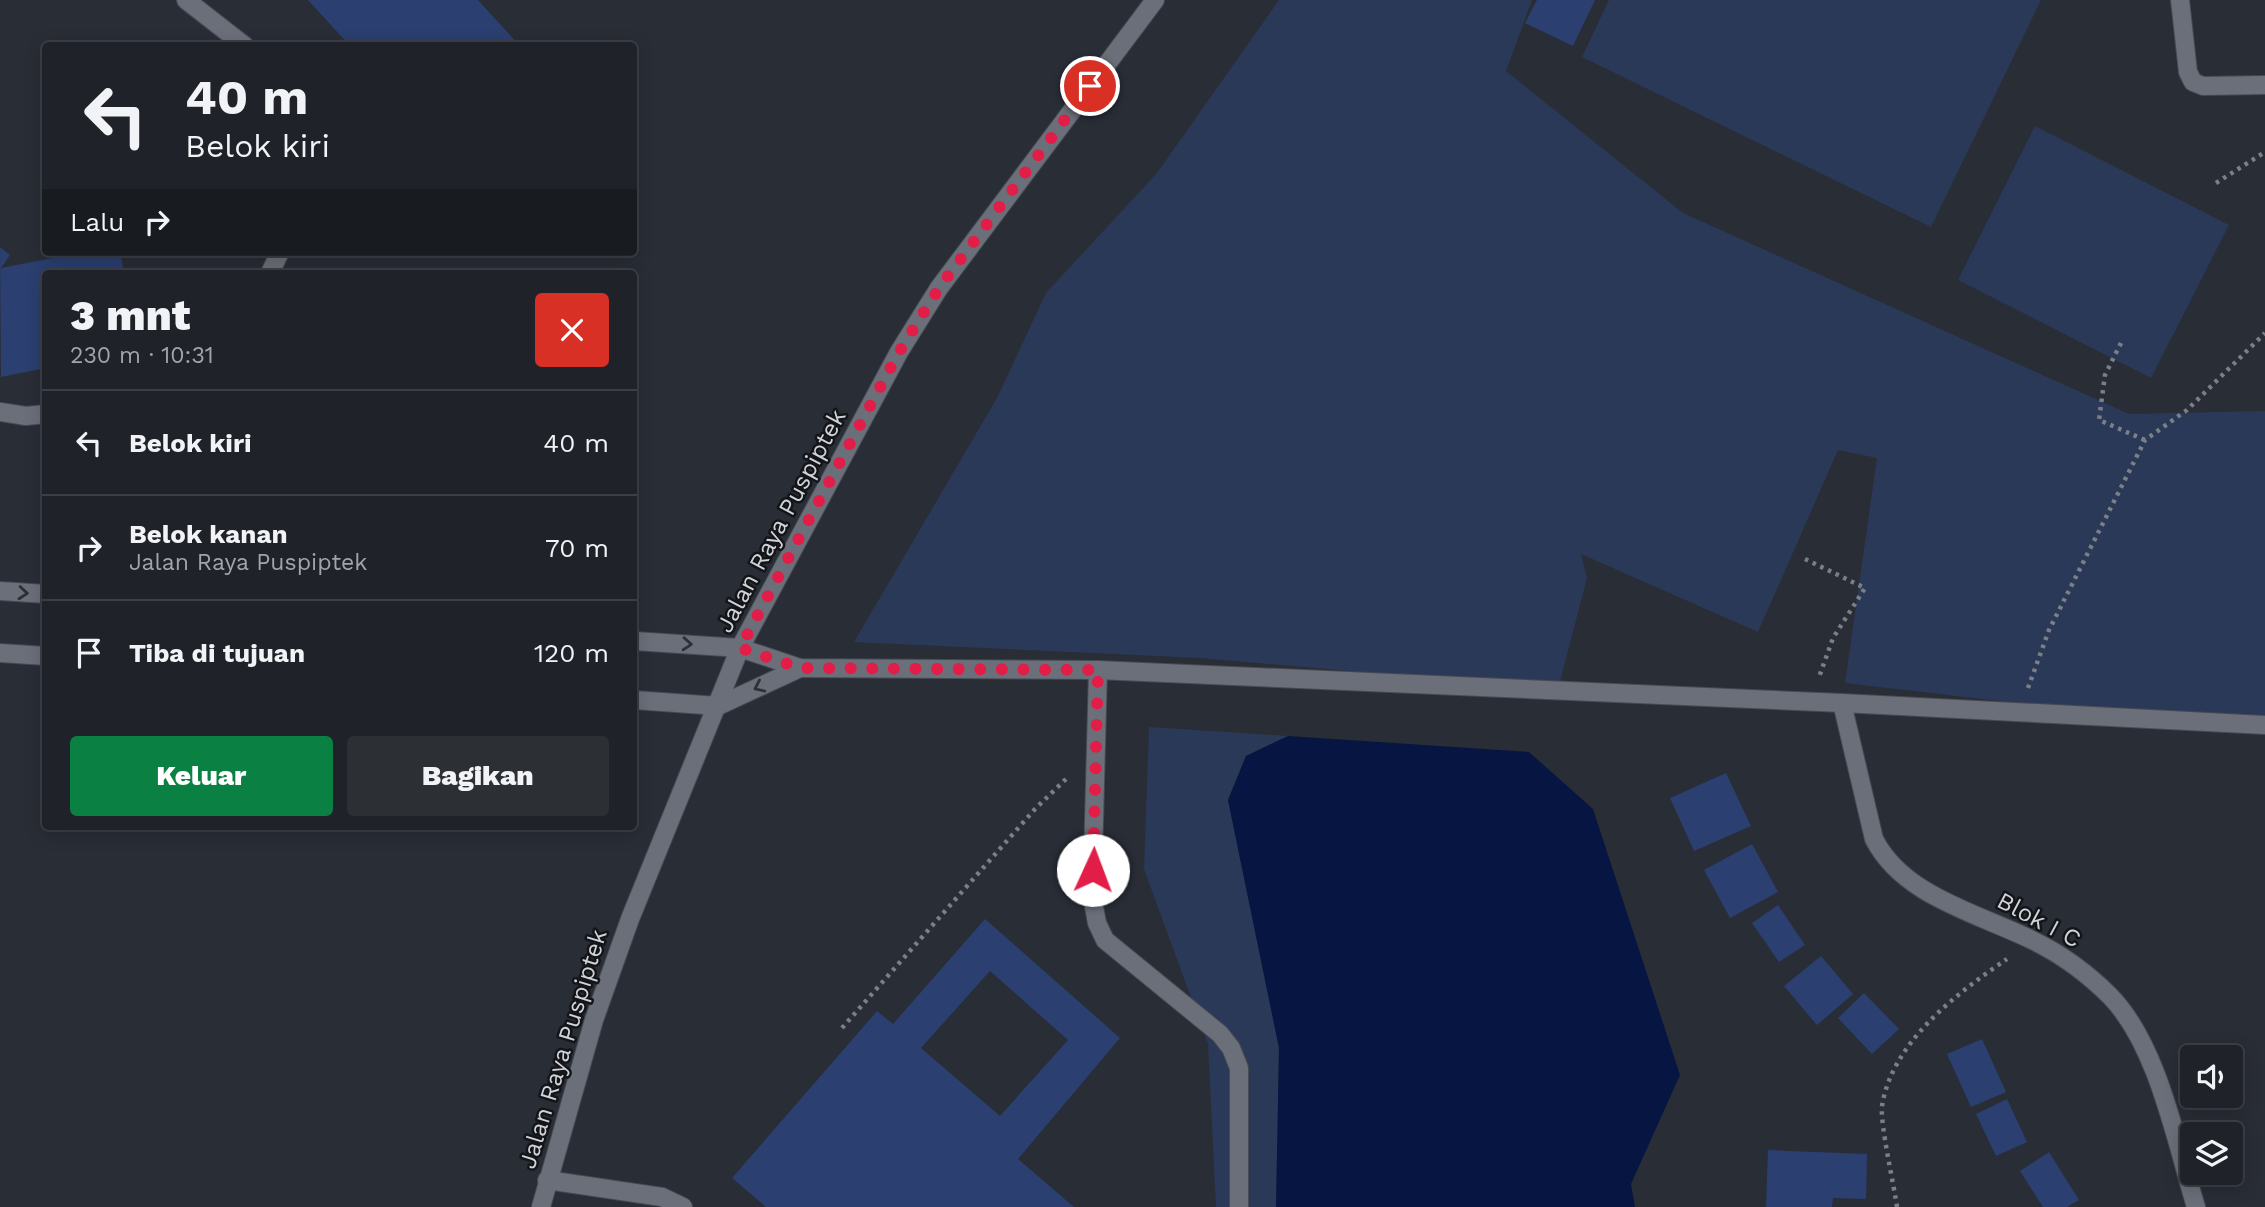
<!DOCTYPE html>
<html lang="id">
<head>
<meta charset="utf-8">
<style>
  body { margin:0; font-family:"Work Sans",sans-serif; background:#2c2f34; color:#f1f3f6; height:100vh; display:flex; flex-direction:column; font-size:26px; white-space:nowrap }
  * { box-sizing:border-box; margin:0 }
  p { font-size:23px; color:#a1a4a8 }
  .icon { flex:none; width:38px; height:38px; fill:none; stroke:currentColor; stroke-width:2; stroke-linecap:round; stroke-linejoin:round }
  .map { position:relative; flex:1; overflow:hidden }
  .details { position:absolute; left:42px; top:270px; width:595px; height:560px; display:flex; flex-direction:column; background:#1f2228; border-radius:7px; box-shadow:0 4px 18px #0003,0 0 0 2px #3c3f45 }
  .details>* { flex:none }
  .top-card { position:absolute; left:42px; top:42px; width:595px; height:214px; border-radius:7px; box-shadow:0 4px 18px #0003,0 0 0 2px #3c3f45; background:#1f2228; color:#f1f3f6; overflow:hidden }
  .buttons { position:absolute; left:2180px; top:1045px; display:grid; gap:14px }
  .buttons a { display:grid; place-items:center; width:63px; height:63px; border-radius:7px; background:#1f2228; box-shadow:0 4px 18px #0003,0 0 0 2px #3c3f45; font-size:35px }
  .pin { position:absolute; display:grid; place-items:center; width:60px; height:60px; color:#fff; margin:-30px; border:4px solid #fff; border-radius:50%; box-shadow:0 2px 7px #0007 }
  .me { position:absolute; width:77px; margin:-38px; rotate:2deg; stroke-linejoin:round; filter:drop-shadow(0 0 5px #0008) }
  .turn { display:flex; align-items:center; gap:24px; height:147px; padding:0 28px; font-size:32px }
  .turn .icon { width:91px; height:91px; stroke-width:2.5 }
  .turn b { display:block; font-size:49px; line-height:60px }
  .then { display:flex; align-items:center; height:66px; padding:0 28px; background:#0003; gap:14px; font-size:26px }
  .round { display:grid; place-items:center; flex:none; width:74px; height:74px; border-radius:7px; background:#2c2f34 }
  .overview { display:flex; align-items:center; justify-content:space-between; height:119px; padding:0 28px }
  h1 { font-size:42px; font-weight:800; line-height:52px }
  .button { display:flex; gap:14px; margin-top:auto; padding:14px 28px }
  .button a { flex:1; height:80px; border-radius:7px; background:#0b8043; color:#fff; font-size:28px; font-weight:800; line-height:80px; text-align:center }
  .button a+a { background:#2c2f34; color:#f1f3f6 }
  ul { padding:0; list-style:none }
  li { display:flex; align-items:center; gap:21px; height:105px; padding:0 28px; border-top:2px solid #3c3f45 }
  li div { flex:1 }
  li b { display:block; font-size:26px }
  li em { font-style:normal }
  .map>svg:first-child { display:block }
  .green { fill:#2b3958 }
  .water { fill:#071542 }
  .building { fill:#2b3f70; fill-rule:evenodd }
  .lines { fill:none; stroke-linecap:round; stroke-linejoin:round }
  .minor-casing { stroke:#474a52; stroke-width:20 }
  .path { stroke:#7c7f87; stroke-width:4.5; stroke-dasharray:3.5 5; stroke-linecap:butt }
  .minor { stroke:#6b6f79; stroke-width:18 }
  .oneway { stroke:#2e3036 }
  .route { stroke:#e11d48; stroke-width:12; stroke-dasharray:0 21.6 }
  .labels { text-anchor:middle; stroke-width:5; stroke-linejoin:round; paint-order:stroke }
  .street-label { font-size:24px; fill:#d0d3d9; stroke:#141519 }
</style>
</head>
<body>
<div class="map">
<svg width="2265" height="1207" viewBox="0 0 2265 1207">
  <rect width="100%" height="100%" fill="#292d36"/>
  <!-- green -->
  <g class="green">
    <path d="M1279 0H1532L1506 71 1683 213 2129 414 2265 411V732L1845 683 1877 458 1838 450 1758 632 1581 554 1587 578 1558 689 1200 658 854 642 997 398 1046 293 1157 173Z"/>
    <path d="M1609 0H2041L1931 227 1582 57Z"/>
    <path d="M2035 126 2229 225 2151 378 1958 280Z"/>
    <path d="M1149 727 1288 736 1246 756 1228 800 1279 1048 1276 1207H1216L1208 1044 1144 869Z"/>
  </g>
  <!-- water -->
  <path class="water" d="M1288 736 1529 752 1593 809 1680 1075 1631 1184 1635 1207H1276L1279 1048 1228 800 1246 756Z"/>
  <!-- building -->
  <g class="building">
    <path d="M308 0H478L520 46H350Z"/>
    <path d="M1537 0H1595L1573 46 1525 23Z"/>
    <path d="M0 247 10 255 1 268 84 252H120L124 273H46V368L1 377Z"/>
    <path d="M1726 773 1751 826 1694 851 1670 798Z"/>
    <path d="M1752 844 1778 892 1730 918 1704 870Z"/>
    <path d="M1778 905 1805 945 1779 962 1752 923Z"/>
    <path d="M985 919 1120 1038 1018 1159 1074 1207H766L732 1178 877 1011 893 1024ZM990 971 1068 1040 1000 1116 921 1048Z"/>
    <path d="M1821 956 1853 994 1817 1025 1784 986Z"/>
    <path d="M1864 993 1899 1029 1872 1054 1838 1018Z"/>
    <path d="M1982 1039 2006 1092 1971 1107 1947 1054Z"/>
    <path d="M2007 1099 2027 1142 1996 1156 1976 1114Z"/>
    <path d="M1768 1150 1867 1154 1866 1199 1833 1198 1832 1207H1766Z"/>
    <path d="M2049 1152 2079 1200 2067 1207H2043L2020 1171Z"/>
  </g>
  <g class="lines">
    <!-- minor casing -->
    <g class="minor-casing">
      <g id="minor">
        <path d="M186 0 245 46"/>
        <path d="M2180 0 2188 72 2193 82 2203 86 2265 85"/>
        <path d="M270 273 280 252"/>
        <path d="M0 412 26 416 46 414"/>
        <path d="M0 591 46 594"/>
        <path d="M634 641 740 648 800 668 1098 670 1842 703 2265 725"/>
        <path d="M0 653 46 656"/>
        <path d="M1098 670 1092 896 1097 923 1105 940 1220 1034 1231 1048 1239 1068V1207"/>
        <path d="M634 700 718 706 800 668"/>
        <path d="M1842 703 1874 839C1903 896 1977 913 2032 940 2061 954 2087 973 2110 996 2158 1045 2176 1142 2196 1207"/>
        <path d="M547 1180 662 1197 683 1207"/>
        <path d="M541 1207 594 1020 630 919 740 648 899 352 939 288 1155 0"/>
      </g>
    </g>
    <!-- path -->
    <g class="path">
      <path d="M2216 183 2265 152"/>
      <path d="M2121 343 2105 375 2099 420 2145 440"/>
      <path d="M1805 559 1865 588 1833 638 1819 677"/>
      <path d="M2028 688 2049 630 2145 440 2187 410 2265 333"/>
      <path d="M842 1028 1035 809 1067 778"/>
      <path d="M1897 1207C1894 1185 1880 1124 1882 1106 1892 1042 1957 993 2007 959"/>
    </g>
    <!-- minor -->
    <use href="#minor" class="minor"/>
  </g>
  <!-- one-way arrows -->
  <defs><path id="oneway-chevron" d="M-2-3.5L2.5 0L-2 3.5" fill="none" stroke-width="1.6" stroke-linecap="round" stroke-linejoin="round" transform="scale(1.75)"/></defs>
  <g class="oneway">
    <use href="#oneway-chevron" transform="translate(23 593) rotate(5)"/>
    <use href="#oneway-chevron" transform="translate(687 644) rotate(4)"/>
    <use href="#oneway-chevron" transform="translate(759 687) rotate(155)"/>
  </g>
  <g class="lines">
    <!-- route -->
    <path class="route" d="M1090 86 939 288 899 352 740 648 800 668 1098 670 1093 870"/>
  </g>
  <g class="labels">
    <!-- street labels -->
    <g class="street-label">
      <text transform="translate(781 521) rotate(-62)" y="8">Jalan Raya Puspiptek</text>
      <text transform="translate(2039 920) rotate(28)" y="8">Blok I C</text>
      <text transform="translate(563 1049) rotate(-73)" y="8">Jalan Raya Puspiptek</text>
    </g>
  </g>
</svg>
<div class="buttons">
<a><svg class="icon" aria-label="sound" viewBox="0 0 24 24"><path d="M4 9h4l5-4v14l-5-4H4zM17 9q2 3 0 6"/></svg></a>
<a><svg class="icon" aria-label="layers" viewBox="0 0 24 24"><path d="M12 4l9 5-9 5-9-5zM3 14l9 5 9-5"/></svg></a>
</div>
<div class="pin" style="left:1090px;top:86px;background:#d93025"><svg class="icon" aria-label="arrive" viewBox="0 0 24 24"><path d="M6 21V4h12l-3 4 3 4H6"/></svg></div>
<svg class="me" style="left:1093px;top:870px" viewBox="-20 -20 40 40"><circle r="19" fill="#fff"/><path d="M0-13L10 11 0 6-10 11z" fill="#e11d48"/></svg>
<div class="top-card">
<div class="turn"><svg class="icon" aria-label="left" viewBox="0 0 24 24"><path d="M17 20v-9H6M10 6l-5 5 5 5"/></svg><div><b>40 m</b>Belok kiri</div></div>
<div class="then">Lalu<svg class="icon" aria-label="right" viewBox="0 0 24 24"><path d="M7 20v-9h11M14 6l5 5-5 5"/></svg></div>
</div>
<section class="details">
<div class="overview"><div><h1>3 mnt</h1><p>230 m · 10:31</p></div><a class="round" style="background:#d93025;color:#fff"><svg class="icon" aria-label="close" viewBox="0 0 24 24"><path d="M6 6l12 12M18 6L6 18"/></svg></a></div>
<ul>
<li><svg class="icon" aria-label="left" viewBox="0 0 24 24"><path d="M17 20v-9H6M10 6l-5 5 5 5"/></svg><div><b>Belok kiri</b></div><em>40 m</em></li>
<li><svg class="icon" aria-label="right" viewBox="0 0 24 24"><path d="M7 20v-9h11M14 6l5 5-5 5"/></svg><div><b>Belok kanan</b><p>Jalan Raya Puspiptek</p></div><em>70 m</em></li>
<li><svg class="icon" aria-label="arrive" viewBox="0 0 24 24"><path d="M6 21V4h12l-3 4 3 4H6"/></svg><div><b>Tiba di tujuan</b></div><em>120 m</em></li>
</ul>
<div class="button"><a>Keluar</a><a>Bagikan</a></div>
</section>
</div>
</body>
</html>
